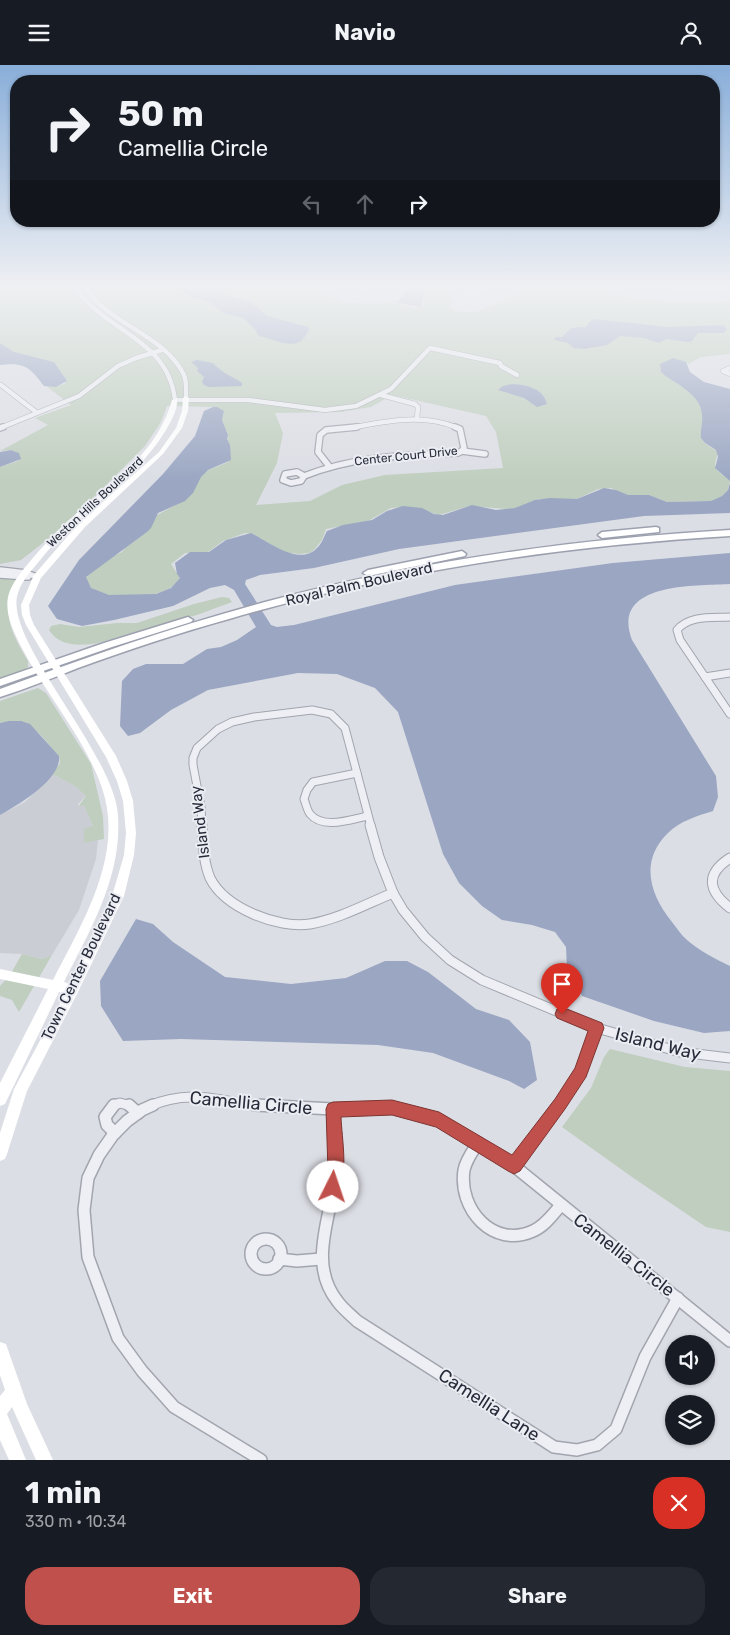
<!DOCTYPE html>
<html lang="en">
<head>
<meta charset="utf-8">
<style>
  body { margin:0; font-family:Rubik,sans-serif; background:#242831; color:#f1f3f6; height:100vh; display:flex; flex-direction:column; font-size:19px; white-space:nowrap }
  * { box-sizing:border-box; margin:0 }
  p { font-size:16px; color:#9ea1a6 }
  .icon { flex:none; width:28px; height:28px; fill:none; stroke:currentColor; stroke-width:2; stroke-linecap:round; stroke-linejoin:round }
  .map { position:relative; height:1395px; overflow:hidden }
  .side { display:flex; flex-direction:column; background:#171b24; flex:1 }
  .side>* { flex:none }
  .hud { position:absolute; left:10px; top:10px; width:710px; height:152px; border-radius:20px; box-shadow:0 1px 4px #0004; background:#171b24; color:#f1f3f6; overflow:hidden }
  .buttons { position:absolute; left:665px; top:1270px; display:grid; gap:10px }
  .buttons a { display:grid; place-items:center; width:50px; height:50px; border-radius:50%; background:#171b24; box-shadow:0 1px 4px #0004; font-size:25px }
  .pin { position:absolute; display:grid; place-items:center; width:42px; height:42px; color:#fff; margin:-51px -21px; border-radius:50% 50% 50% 0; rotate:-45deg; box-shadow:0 0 5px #0007 }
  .pin .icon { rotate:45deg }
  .me { position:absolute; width:55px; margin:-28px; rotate:4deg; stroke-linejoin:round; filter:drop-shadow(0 0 4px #0008) }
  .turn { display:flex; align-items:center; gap:18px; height:105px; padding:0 25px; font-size:22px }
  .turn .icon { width:65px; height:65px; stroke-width:2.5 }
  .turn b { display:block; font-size:35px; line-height:42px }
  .lanes { display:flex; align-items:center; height:48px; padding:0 25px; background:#0003; justify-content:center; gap:25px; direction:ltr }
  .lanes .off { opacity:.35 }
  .round { display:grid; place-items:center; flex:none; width:52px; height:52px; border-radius:20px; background:#242831 }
  .overview { display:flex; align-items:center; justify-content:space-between; height:85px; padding:0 25px }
  h1 { font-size:30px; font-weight:700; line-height:38px }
  .primary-button { display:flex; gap:10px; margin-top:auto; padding:10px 25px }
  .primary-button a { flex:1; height:58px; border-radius:20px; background:#c0504b; color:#fff; font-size:20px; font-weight:700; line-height:58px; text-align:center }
  .primary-button a+a { background:#242831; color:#f1f3f6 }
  header { display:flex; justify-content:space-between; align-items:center; height:65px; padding:0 25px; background:#171b24; font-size:22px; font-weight:700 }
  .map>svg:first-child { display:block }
  .built { fill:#cbcdd5 }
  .green { fill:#bfcebe; fill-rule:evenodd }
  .water { fill:#9aa6c2 }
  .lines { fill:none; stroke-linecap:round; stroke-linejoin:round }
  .street-far4-casing { stroke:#a2a5ae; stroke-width:5.5 }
  .street-far3-casing { stroke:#a2a5ae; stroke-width:8 }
  .street-far2-casing { stroke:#a2a5ae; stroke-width:9 }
  .street-far1-casing { stroke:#a2a5ae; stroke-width:11 }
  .street-casing { stroke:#a2a5ae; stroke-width:14 }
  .primary-casing { stroke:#9da1af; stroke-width:3 }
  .street-far4 { stroke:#eeeff4; stroke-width:4.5 }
  .street-far3 { stroke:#eeeff4; stroke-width:5.5 }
  .street-far2 { stroke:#eeeff4; stroke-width:7 }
  .street-far1 { stroke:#eeeff4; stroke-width:9 }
  .street { stroke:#eeeff4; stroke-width:11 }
  .secondary { fill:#fff; fill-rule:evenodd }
  .primary { fill:#fff; fill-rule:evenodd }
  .route { fill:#c0504b; stroke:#7d3431 }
  .labels { text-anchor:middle; stroke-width:4; stroke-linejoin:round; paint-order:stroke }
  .far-street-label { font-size:12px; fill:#272b39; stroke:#ebedf3 }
  .street-label { font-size:15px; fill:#272b39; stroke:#ebedf3 }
  .near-street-label { font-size:18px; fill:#272b39; stroke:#ebedf3 }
</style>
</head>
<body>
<header><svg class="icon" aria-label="menu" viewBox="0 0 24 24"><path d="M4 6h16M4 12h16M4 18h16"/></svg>Navio<svg class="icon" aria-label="person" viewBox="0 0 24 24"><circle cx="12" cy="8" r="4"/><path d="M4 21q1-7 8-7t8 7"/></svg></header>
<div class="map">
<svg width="730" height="1395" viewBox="0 0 730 1395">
  <rect width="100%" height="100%" fill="#dcdee5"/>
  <!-- built -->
  <path class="built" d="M52 709 75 721 86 731 78 739V741L84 739 93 761 84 778 98 775 96 794 79 845 52 890 43 894 22 889 0 888V750L25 737Z"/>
  <!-- green -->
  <g class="green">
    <path d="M0 223H320L341 237 376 239 397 235 398 239 413 243 422 241 425 223H447L452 237 449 242 459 247H477L510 232 523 223H609C619 240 709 237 730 236V289L701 292 688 299 686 297 661 307C675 319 698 327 702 347 705 358 697 368 704 377 707 381 713 383 717 386 718 392 715 395 715 400 715 407 726 411 730 416L728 425 722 431 711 436 667 437 649 430H627L611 423 598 424 577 434H539L517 443 507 444 469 441 439 450 427 446 402 442 391 443 368 456 326 464 322 475 314 485 309 488 299 489 283 487 254 469 245 468 223 476 208 487 185 488 171 499 180 513C168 535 114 536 93 526 89 524 86 519 83 515L106 495 122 487 125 483 147 467 149 460 157 450 187 434 194 426 197 415 204 407 228 397C230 388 226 375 228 370L222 355 224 346 213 342 167 341 161 357 145 381 90 436 48 474 21 495 0 499V402L18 396 16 387 11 385 0 386 48 360 35 353 71 340 46 321 56 322 66 318 54 297 14 288 0 278ZM392 330 486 351 496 367 503 403 385 410 342 420 310 436 256 440 277 398 283 368 275 348 341 347 371 342Z"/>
    <path d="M0 510 17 514C2 549 9 564 28 596V602L24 606 0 614Z"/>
    <path d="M222 532 229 533 232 537 197 550 98 578C80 581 60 582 49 565L51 561 60 559 79 562 117 558H137L194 539Z"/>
    <path d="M38 623 46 628 91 699 103 751 104 774 84 778V764L93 761 84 740 78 742 86 731 75 721 52 709 60 698 59 691C39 670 33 651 0 658V636Z"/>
    <path d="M22 889 43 894 52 890 19 947 12 935 0 931V921L10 910Z"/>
    <path d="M610 984 685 1002 730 1006V1167L706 1162 632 1112 562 1062 591 1023 604 992Z"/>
  </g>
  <!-- water -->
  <g class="water">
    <path d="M177 223H212L227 230 250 236 267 251 308 262 309 266C306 269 303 276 299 277 288 283 271 273 259 271L254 263 243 253 223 248 207 236 190 232Z"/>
    <path d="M407 223H425L421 242 397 238Z"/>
    <path d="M595 254 668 262 723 260 727 264 724 268H698L692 276 689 277 666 274 659 278 644 273 620 271 607 280 584 284 574 283 568 278 554 275 556 272H562L571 263 586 262 590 256Z"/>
    <path d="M0 278 14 287 54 297 67 316 56 322 44 321C30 302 24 297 0 300Z"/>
    <path d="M673 293 686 297 690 307 704 317 730 324V416L715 403 718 392 716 385 705 378 701 373C700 365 703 358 702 350 701 328 674 319 661 307L660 299Z"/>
    <path d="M197 295 213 298C222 308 232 311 242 318V321L209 322 204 320 202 317 204 312 197 306 198 303 191 297Z"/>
    <path d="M512 319C527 320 543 323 547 339L537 342 524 333 498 325 503 321Z"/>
    <path d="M213 342H217L224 346 222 355 228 370 227 374 230 380 231 395 208 405 201 412 193 428 185 436 158 448 151 463 147 467 86 512 91 523 109 530 156 529 171 523 180 513 177 509 175 498 190 487H209L226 475 251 468C268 476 299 502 317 483 322 479 324 471 327 466L343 460 372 455 387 446 403 441 422 443 434 449 443 450 472 440 496 445 515 443 535 435 550 433 577 434 604 423 616 425 628 430H649L667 437 711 436 722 431 728 425 730 418V448L644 451 399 484 314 503 260 510 246 515 245 519 271 560 277 562 294 560 455 520 613 498 730 488V519C695 521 610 517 632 575L716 711 718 732 713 746C697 751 680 756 668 768 639 796 650 830 672 857 677 863 681 870 687 875 700 886 715 894 730 901V966L704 968 654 956 582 931 567 905 566 882 555 867 532 860 502 855 482 841 459 818 443 789 398 647 375 623 337 609 298 608 208 625 171 645 140 668 128 671 120 661 122 616 133 604 146 599H183L207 584 221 582 237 575 256 562 234 525 225 520 210 523 173 541 114 555 82 561 57 554 48 541 79 495 163 409 195 371 204 346Z"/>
    <path d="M11 385 19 388 21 394 0 402V387Z"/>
    <path d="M9 656H21L30 659 59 691C62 714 18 740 0 750V658Z"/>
    <path d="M136 854 153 859 173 877 225 912 291 919 346 913 385 896H407L428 907 476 944 509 955 530 977 537 1015 524 1024 509 1016 433 988 378 980 181 974 123 976 101 941 100 916Z"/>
  </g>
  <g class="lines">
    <!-- street-far4 casing -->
    <g class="street-far4-casing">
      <g id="street-far4">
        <path d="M77 223C83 236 95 244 106 253 139 276 170 292 175 335"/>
        <path d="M86 223C109 260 164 269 184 310 187 317 186 326 186 333"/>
        <path d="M360 223H369"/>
        <path d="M671 223 730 224"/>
        <path d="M466 228 473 230H464Z"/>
        <path d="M473 229 486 223"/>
        <path d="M730 303 723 306 730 309"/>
        <path d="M1 320 36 347"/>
        <path d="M381 330 415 339 418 342 417 354"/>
        <path d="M175 335H248L325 345 356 341 391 324 430 283 500 298 501 301 517 310"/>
        <path d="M0 363 79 331 118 301 136 293 162 285"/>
        <path d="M350 363C386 356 423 348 458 363"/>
      </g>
    </g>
    <!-- street-far3 casing -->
    <g class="street-far3-casing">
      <g id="street-far3">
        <path d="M455 362 460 364 464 383 462 386"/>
        <path d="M0 363 3 362"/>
        <path d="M462 386 485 389"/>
        <path d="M329 401 318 387 320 370 326 365 357 362"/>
        <path d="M297 407 304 411 301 416 291 418 283 415 285 409Z"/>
        <path d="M304 411C355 391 404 390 458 388L462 386"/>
        <path d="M0 505 26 508 37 512"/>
        <path d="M0 510 28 512"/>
      </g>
    </g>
    <!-- street-far2 casing -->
    <g class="street-far2-casing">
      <g id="street-far2">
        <path d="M730 552C712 553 689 550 677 565L680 575 730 649"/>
        <path d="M705 612 730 608"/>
        <path d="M357 708 313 717 307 725 304 734C306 739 307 745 310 749 323 765 352 754 368 751"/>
        <path d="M202 761 201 742 193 700V693L197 683 218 664 232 657 254 652 312 645 331 649 345 663 371 761"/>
      </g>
    </g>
    <!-- street-far1 casing -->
    <g class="street-far1-casing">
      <g id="street-far1">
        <path d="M202 760C203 777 203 796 210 813 225 843 278 864 310 859 339 854 366 839 393 828"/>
        <path d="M370 760 379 792 393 828"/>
        <path d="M730 793C705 809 708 826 730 843"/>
        <path d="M393 828 403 845 425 872 450 895 482 915 597 963 680 987 730 993"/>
        <path d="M112 1041 120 1038 131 1041"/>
        <path d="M150 1041C194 1022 224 1039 268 1041"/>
        <path d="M558 1041 581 1007 597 963"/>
      </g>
    </g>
    <!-- street casing -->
    <g class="street-casing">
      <g id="street">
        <path d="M114 1040 105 1052 107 1060 115 1068"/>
        <path d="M129 1040 138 1048"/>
        <path d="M153 1040 142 1045 127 1056 113 1070 99 1090 88 1113 84 1145 88 1192 118 1273 142 1306 174 1342 261 1395"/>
        <path d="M255 1040 333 1044 392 1043 439 1055 514 1101 730 1276"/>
        <path d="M333 1044C334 1065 338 1088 336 1109 331 1152 307 1199 338 1237 343 1244 351 1250 357 1256L554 1382 577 1385 597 1380 616 1364 645 1292 678 1233"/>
        <path d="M478 1078C472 1087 466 1095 464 1105 458 1144 493 1184 533 1166 545 1161 553 1149 561 1140"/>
        <path d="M514 1101 559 1040"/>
        <circle cx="266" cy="1189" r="15"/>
        <path d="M279 1194 297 1196 321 1194"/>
      </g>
    </g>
    <!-- primary casing -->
    <g class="primary-casing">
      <g id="primary">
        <path d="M656 462 659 463V467L602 473 598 470 602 467Z"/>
        <path d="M730 465V471C560 481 392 506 229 554 178 568 128 585 78 603 52 613 26 624 0 632V624C87 592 175 561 265 537 417 496 573 474 730 465Z"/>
        <path d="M462 486 466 489 465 491 368 511 363 508 368 505Z"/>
        <path d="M188 552 193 555 191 557 112 582 0 621V614L104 578Z"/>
      </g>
    </g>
    <!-- street-far4 -->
    <use href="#street-far4" class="street-far4"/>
    <!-- street-far3 -->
    <use href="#street-far3" class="street-far3"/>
    <!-- street-far2 -->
    <use href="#street-far2" class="street-far2"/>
    <!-- street-far1 -->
    <use href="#street-far1" class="street-far1"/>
    <!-- street -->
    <use href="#street" class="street"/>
    <!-- secondary -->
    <g class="secondary">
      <path d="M186 331 189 333 188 346 182 363 163 389 85 462 41 513 29 540 30 550 34 560 116 691 127 716 133 736 136 768 134 790 124 831 77 929 27 1026 7 1089 5 1094 0 1096V1068L14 1024 65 929 59 927 5 1039 0 1041V1018L48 924 0 914V904L53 915C82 858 125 790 102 723 86 677 53 638 29 596 19 577 4 554 8 532 11 518 23 505 32 494 43 481 55 468 68 456 109 419 156 391 172 335L177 334C178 341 174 351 170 358 140 414 80 445 41 494 32 505 22 515 18 528 2 574 115 688 118 751 122 812 90 865 64 917L70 919 112 831 124 790 126 768 123 736 117 716 106 692 26 560 22 550 21 540 34 510 79 458 159 387 176 363 182 346 183 333Z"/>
      <path d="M0 1277 6 1279 27 1339 53 1395H36L12 1342 7 1349 26 1395H9L0 1375V1331L5 1325 0 1310Z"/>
    </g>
    <!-- primary -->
    <use href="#primary" class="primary"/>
  </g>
  <!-- sky -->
  <linearGradient id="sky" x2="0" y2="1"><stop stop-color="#89aed9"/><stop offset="0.53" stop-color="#eff0f3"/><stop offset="1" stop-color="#eff0f3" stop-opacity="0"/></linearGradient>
  <rect width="730" height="418" fill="url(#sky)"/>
  <!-- route -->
  <path class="route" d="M562 942 602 958 604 963 586 1012 565 1044 520 1106 514 1109 508 1106 436 1062 392 1050 341 1052C342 1075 348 1105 339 1127L333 1130 328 1127 325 1122 328 1106 326 1044 328 1039 333 1037 392 1035 439 1047 512 1090 555 1034 575 1003 588 966 557 953 555 949 557 944Z"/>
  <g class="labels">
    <!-- far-street labels -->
    <g class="far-street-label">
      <text transform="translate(406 391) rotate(-6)" y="4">Center Court Drive</text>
      <text transform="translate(95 437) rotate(-43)" y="4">Weston Hills Boulevard</text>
    </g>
    <!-- street labels -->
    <g class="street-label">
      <text transform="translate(359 519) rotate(-13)" y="5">Royal Palm Boulevard</text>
      <text transform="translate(200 757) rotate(-97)" y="5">Island Way</text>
      <text transform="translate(81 902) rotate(-64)" y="5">Town Center Boulevard</text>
    </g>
    <!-- near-street labels -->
    <g class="near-street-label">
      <text transform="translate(658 979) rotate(14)" y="6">Island Way</text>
      <text transform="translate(251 1038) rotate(5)" y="6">Camellia Circle</text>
      <text transform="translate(624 1190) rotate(38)" y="6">Camellia Circle</text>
      <text transform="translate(489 1340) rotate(33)" y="6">Camellia Lane</text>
    </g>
  </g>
</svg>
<div class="buttons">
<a><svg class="icon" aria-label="sound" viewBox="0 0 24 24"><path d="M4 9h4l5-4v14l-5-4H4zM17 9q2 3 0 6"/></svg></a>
<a><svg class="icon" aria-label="layers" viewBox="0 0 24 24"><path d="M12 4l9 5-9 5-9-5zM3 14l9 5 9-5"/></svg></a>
</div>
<div class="pin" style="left:562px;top:949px;background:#d93025"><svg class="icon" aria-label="arrive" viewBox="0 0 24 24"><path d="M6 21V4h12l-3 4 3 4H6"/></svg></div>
<svg class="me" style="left:333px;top:1122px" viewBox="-20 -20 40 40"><circle r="19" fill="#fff"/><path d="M0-13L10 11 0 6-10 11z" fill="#c0504b"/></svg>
<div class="hud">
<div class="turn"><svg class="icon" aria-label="right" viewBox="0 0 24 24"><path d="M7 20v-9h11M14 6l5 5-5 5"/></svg><div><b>50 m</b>Camellia Circle</div></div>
<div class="lanes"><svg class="icon off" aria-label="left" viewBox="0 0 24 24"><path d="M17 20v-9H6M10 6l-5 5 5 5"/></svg><svg class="icon off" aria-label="ahead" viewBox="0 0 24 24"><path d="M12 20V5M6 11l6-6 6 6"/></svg><svg class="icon" aria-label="right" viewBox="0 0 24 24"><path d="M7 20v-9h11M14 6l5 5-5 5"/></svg></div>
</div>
</div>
<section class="side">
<div class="overview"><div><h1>1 min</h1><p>330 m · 10:34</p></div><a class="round" style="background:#d93025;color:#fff"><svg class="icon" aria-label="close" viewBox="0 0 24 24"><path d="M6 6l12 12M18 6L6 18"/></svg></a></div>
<div class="primary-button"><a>Exit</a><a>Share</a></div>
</section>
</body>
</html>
